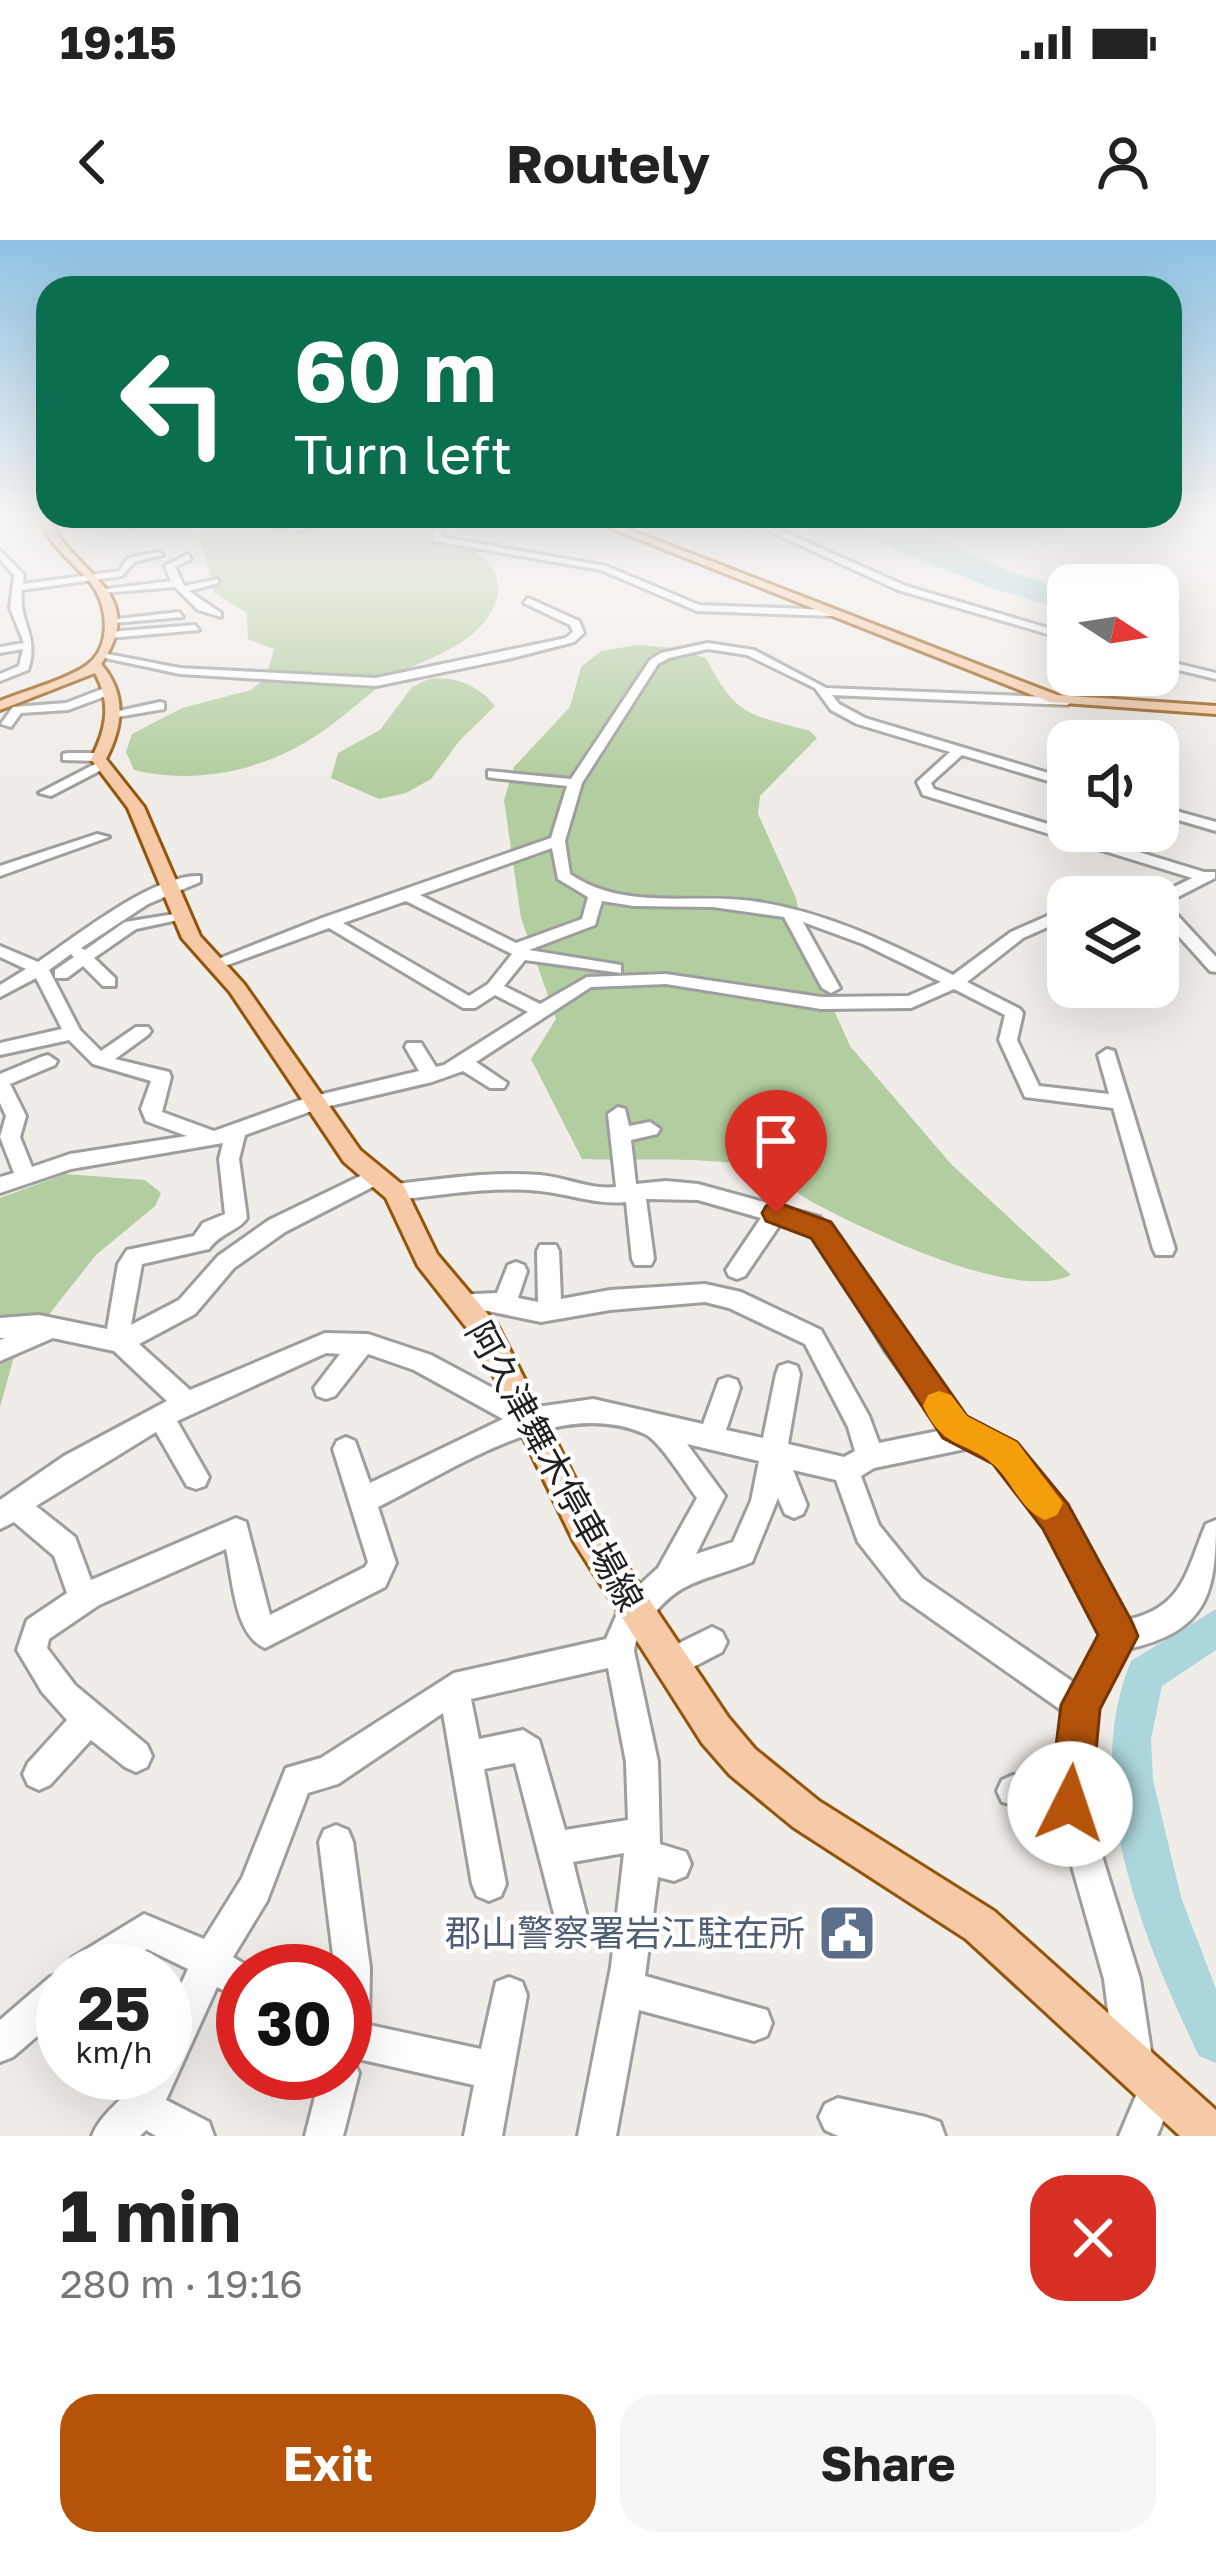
<!DOCTYPE html>
<html lang="en">
<head>
<meta charset="utf-8">
<style>
  body { margin:0; font-family:"Golos Text","Noto Sans JP",sans-serif; background:#f6f6f6; color:#222; height:100vh; display:flex; flex-direction:column; font-size:45px; white-space:nowrap }
  * { box-sizing:border-box; margin:0 }
  p { font-size:39px; color:#767676 }
  .icon { flex:none; width:66px; height:66px; fill:none; stroke:currentColor; stroke-width:2; stroke-linecap:round; stroke-linejoin:round }
  .map { position:relative; height:1896px; overflow:hidden }
  .details { display:flex; flex-direction:column; background:#fff; flex:1 }
  .details>* { flex:none }
  .hud { position:absolute; left:36px; top:36px; width:1146px; height:252px; border-radius:36px; box-shadow:0 12px 48px #0002; background:#0b6e4f; color:#fff; overflow:hidden }
  .needle { width:78px; rotate:102deg }
  .controls { position:absolute; left:1047px; top:324px; display:grid; gap:24px }
  .controls a { display:grid; place-items:center; width:132px; height:132px; border-radius:24px; background:#fff; box-shadow:0 12px 48px #0002; font-size:60px }
  .speed { position:absolute; left:36px; top:1704px; display:flex; gap:24px; font-size:60px; font-weight:700; text-align:center }
  .speed>* { display:grid; place-content:center; width:156px; height:156px; border-radius:50%; background:#fff; box-shadow:0 12px 48px #0002; line-height:1 }
  .speed small { font-size:30px; font-weight:400 }
  .speed .limit { border:18px solid #d22; background:#fff; color:#111 }
  .pin { position:absolute; display:grid; place-items:center; width:102px; height:102px; color:#fff; margin:-123px -51px; border-radius:50% 50% 50% 0; rotate:-45deg; box-shadow:0 0 12px #0007 }
  .pin .icon { rotate:45deg }
  .me { position:absolute; width:132px; margin:-66px; rotate:4deg; stroke-linejoin:round; filter:drop-shadow(0 0 9px #0008) }
  .turn { display:flex; align-items:center; gap:42px; height:252px; padding:0 60px; font-size:54px }
  .turn .icon { width:156px; height:156px; stroke-width:2.5 }
  .turn b { display:block; font-size:84px; line-height:102px }
  .round { display:grid; place-items:center; flex:none; width:126px; height:126px; border-radius:36px; background:#f6f6f6 }
  .summary { display:flex; align-items:center; justify-content:space-between; height:204px; padding:0 60px }
  h1 { font-size:72px; font-weight:700; line-height:90px }
  .primary-button { display:flex; gap:24px; margin-top:auto; padding:24px 60px }
  .primary-button a { flex:1; height:138px; border-radius:36px; background:#b45309; color:#fff; font-size:48px; font-weight:700; line-height:138px; text-align:center }
  .primary-button a+a { background:#f6f6f6; color:#222 }
  .status { display:flex; justify-content:space-between; align-items:center; height:84px; padding:0 60px; background:#fff; direction:ltr }
  .status svg { height:33px; fill:currentColor }
  header { display:flex; justify-content:space-between; align-items:center; height:156px; padding:0 60px; background:#fff; font-size:54px; font-weight:700 }
  .map>svg:first-child { display:block }
  .forest { fill:#b2cd9f }
  .water { fill:#abd6db }
  .lines { fill:none; stroke-linecap:round; stroke-linejoin:round }
  .river { fill:#abd6db; fill-rule:evenodd }
  .minor-casing { stroke:#9e9e9e; stroke-width:6 }
  .major-casing { stroke:#93550a; stroke-width:6 }
  .minor { fill:#fff; fill-rule:evenodd }
  .major { fill:#f6caa7; fill-rule:evenodd }
  .route { fill:#b45309; stroke:#753606; stroke-width:3 }
  .slow { fill:#f59e0b }
  .labels { text-anchor:middle; stroke-width:9; stroke-linejoin:round; paint-order:stroke }
  .near-street-label { font-size:36px; fill:#212121; stroke:#fff }
  .near-service-label { font-size:36px; fill:#4e5e75; stroke:#fff; text-anchor:end }
</style>
</head>
<body>
<div class="status"><b>19:15</b><svg viewBox="0 0 49 12"><path d="M0 12V9h3v3zM5 12V6h3v6zM10 12V3h3v9zM15 12V0h3v12zM26 1h20v11H26zM47 4h2v5h-2z"/></svg></div>
<header><svg class="icon" aria-label="back" viewBox="0 0 24 24"><path d="M15 5l-7 7 7 7"/></svg>Routely<svg class="icon" aria-label="person" viewBox="0 0 24 24"><circle cx="12" cy="8" r="4"/><path d="M4 21q1-7 8-7t8 7"/></svg></header>
<div class="map">
<svg width="1216" height="1896" viewBox="0 0 1216 1896">
  <rect width="100%" height="100%" fill="#f0ece8"/>
  <!-- forest -->
  <g class="forest">
    <path d="M312 276C358 276 550 293 485 381 464 410 420 420 391 438 368 454 348 473 326 489 270 529 200 546 134 530L126 512 132 494 182 468 251 450 266 438 274 409 248 399 247 373 214 353 199 292 220 284Z"/>
    <path d="M638 405 674 408 706 418C737 478 749 474 810 491L817 498 760 556 758 574 796 658 807 710 850 806 951 924 1071 1035C1015 1063 867 991 812 962 794 952 776 934 757 928 722 916 624 921 582 919L531 819 556 779 521 678 504 560 514 527 570 467 581 427 601 411Z"/>
    <path d="M429 439C454 435 480 446 495 466L460 500 431 539 406 553 379 559 331 538 338 513 380 490 412 447Z"/>
    <path d="M65 934 145 940 161 953 155 966 96 1015 13 1120 0 1167V958Z"/>
  </g>
  <!-- water -->
  <path class="water" d="M813 276H882L1013 333 1068 348V371L991 348Z"/>
  <g class="lines">
    <!-- river -->
    <path class="river" d="M1216 1369V1410L1162 1446 1151 1499 1153 1540 1181 1657 1216 1749V1823L1199 1816C1144 1701 1079 1547 1131 1421Z"/>
    <!-- minor casing -->
    <g class="minor-casing">
      <g id="minor">
        <path d="M0 275H13L0 279Z"/>
        <path d="M49 276H114L128 283 190 276 127 289 107 280Z"/>
        <path d="M245 276H258L294 286 366 276 294 292Z"/>
        <path d="M430 276 442 279V297L606 326 699 365 833 370 838 373 833 376 697 371 601 330 434 301V280Z"/>
        <path d="M599 276H634L594 282 590 279Z"/>
        <path d="M712 276H724L754 288 747 290Z"/>
        <path d="M737 276H748L906 346 1068 394V400L898 350Z"/>
        <path d="M0 310 24 335 23 344 119 331 128 318 158 312 163 315 134 322 122 336 22 350C18 383 40 396 28 430L0 441V434L19 426 23 409 0 413V407L24 403 10 368 14 335 0 319Z"/>
        <path d="M188 314 191 319 175 327 184 346 218 339V343L189 351 221 373V377L198 370 175 347 103 353 98 350 171 341 165 326Z"/>
        <path d="M528 358 579 381 584 393 574 402 512 418 376 446 180 434 96 416 102 413 180 428 376 438 566 398 573 392 570 385 524 363Z"/>
        <path d="M179 372 183 377 113 383 108 380Z"/>
        <path d="M195 385 199 390 109 398 104 395 109 392Z"/>
        <path d="M708 403 754 410 826 448 1071 458 1073 461 1067 465 832 455 839 464 865 478 1068 539V547L962 515 931 543 934 549 1204 632H1215V638L1166 663 1216 717V732L1210 731 1158 673V657H1154L1192 638 923 555 917 542 950 512 857 484 831 470 815 448 747 415 708 409 669 418 658 424 582 543 565 601 570 634C624 671 691 653 752 661 824 671 890 703 953 735L1011 692 1068 667V678L1023 698 967 742 1020 769 1023 773 1017 800 1039 846 1109 854 1098 815 1107 809 1114 811 1175 1009 1172 1015H1156L1153 1009 1113 868 1025 857 999 800 1005 775 954 749 911 768 821 769 666 744 591 747 476 822 507 843 504 848H490L463 831 432 842 317 869 245 895 239 919 247 978C239 991 221 992 209 1009L142 1024 131 1085 179 1060 218 1016 269 980 379 927 389 935 386 940 285 992 234 1028 195 1074 139 1104 190 1150 325 1093 368 1094 431 1115 530 1168 593 1159 703 1184 719 1140 728 1137 737 1140 740 1148 726 1190 763 1198 776 1134 779 1126 788 1123 797 1126 800 1134 788 1204 844 1217 855 1211 848 1187 805 1104 729 1068 705 1062 610 1070 541 1082 488 1071 453 1069 449 1062 453 1055 497 1053 508 1025 516 1022 524 1025 527 1031 518 1058 538 1062 537 1011 540 1005H556L559 1011 561 1059 610 1050 705 1044 741 1052 821 1090 869 1176 879 1203 943 1190 885 1110 822 1007 804 989 781 983 745 1036 737 1039 729 1036 726 1030 761 978 698 960 646 959 654 1019 651 1025H635L632 1019 626 962C595 965 570 954 540 951 491 946 443 955 395 960L388 958 384 952 388 946 395 944C443 939 491 931 540 935 565 937 590 950 616 947L608 874 618 867 625 869 629 886 650 882 660 889 657 894 631 900 636 944 666 941 698 944 819 977 838 995 901 1096 964 1179 1014 1204 1062 1262 1126 1380C1184 1368 1186 1331 1206 1284L1216 1280C1216 1353 1208 1391 1128 1409L1096 1469 1087 1520 1086 1564 1140 1739 1153 1824 1149 1832 1158 1828 1171 1834 1177 1847 1157 1896H1119L1143 1839 1134 1843 1121 1837 1115 1824 1104 1739 1058 1577 1002 1562 997 1551 1002 1540 1013 1535 1054 1544 1064 1472 902 1358 858 1302 836 1240 793 1230 807 1265 803 1274 794 1278 785 1274 778 1258 752 1322C701 1343 678 1338 646 1385 639 1396 636 1398 634 1411L658 1522 660 1604 686 1612 691 1624 686 1636 674 1641 658 1637 645 1736 767 1770 772 1783 767 1796 754 1801 639 1770 616 1896H578L611 1727 624 1613 573 1622 589 1685 584 1697 572 1702 560 1697 515 1523 484 1529 506 1644 501 1656 489 1661 477 1656 472 1644 443 1473 338 1544 308 1553 267 1661 233 1717 256 1731H243V1760L217 1747 166 1860 209 1882 214 1896H156L146 1890 140 1896H92C102 1870 126 1861 140 1833H165V1779L188 1729 147 1709 116 1731H67L72 1718 144 1674 204 1699 242 1638 286 1528 321 1518 454 1433 606 1399 623 1360 658 1328 697 1258C685 1242 660 1201 645 1194 559 1155 453 1230 378 1267L396 1323 385 1347 265 1408C234 1395 233 1339 226 1309L99 1365 49 1399 47 1408 75 1445 147 1505 152 1516 147 1527 136 1532 125 1527 91 1500 50 1545 39 1550 28 1545 23 1534 28 1523 67 1480 42 1452 17 1410 27 1380 67 1353 54 1316 14 1282 0 1289V1260L64 1216 167 1161 114 1111 53 1098 0 1121V1100L5 1098H0V1078L39 1075 107 1089 118 1024 127 1010 194 996 203 983 225 974 219 919 223 903 71 929 0 953V937L14 933 0 897 6 876 0 863V834L41 817 48 815 57 821 55 825 10 844 26 876 20 897 32 927 70 914 187 896 146 881 141 869 151 841 93 824 69 800 0 815V803L62 789 36 738 0 757V745L26 729 0 717V706L38 722C77 696 153 634 200 636V642L148 664 81 708 85 710 125 682 187 672V678L136 689 94 718 115 738V746H103L83 726 67 738H55V730L74 717 71 714 49 730 80 790 101 811 136 787H148L151 791 148 795 115 819 169 832 171 837 162 872 214 891 306 858 419 831 405 807 407 803H421L436 827 444 825 528 772 495 755 475 768H463L329 688 222 727H210L208 723 322 678 551 598 567 546 493 538 488 537V531L571 539 650 420 661 413ZM552 608 558 639 588 657 582 679 516 703 420 655ZM406 661 512 714 488 744 469 756 343 683ZM602 661 634 666 713 667 784 677 822 748 831 753 840 748 803 682 863 704 941 742 908 756 821 757 666 734 587 737 540 764 504 746 525 720 621 733V725L615 724 529 710 595 685ZM326 1113 340 1114 314 1148 317 1156 326 1159 335 1156 368 1114 414 1130 503 1179 370 1243 355 1201 346 1197 337 1201 333 1209 368 1322 365 1327 270 1375 246 1282 236 1278 91 1340 75 1297 36 1266 156 1192 187 1246 196 1249 205 1246 209 1237 177 1181ZM687 1204 759 1221 751 1261 733 1302 696 1314 725 1256ZM970 1208 996 1222 1042 1280 1103 1396 1076 1444 922 1338 879 1285 861 1236 874 1228ZM608 1428 626 1522 628 1580 565 1590 539 1500 523 1490 479 1499 471 1459Z"/>
        <path d="M1158 419 1216 433V439L1158 425Z"/>
        <path d="M110 446 116 450 114 453 68 470 21 473 11 487 1 484 13 467 66 463Z"/>
        <path d="M160 462 164 463V469L111 478 105 474Z"/>
        <path d="M68 513H98L105 517 98 521 63 520V514Z"/>
        <path d="M97 523 109 526 51 556 39 553Z"/>
        <path d="M1158 566 1216 582V591L1158 574Z"/>
        <path d="M97 594 109 597 0 636V626Z"/>
        <path d="M712 1387 722 1392 727 1402 722 1412 670 1439 659 1435 655 1424 659 1413Z"/>
        <path d="M336 1585 348 1590 353 1602 370 1728 369 1785 481 1809 496 1742 509 1737 522 1742 527 1755 502 1896H464L474 1845 345 1816V1731H335L319 1602 324 1590Z"/>
        <path d="M63 1732V1774L13 1817 0 1822V1780L50 1737Z"/>
        <path d="M345 1816 353 1820 359 1833 343 1896H305L321 1833H345Z"/>
        <path d="M838 1858 926 1877 940 1882 945 1896H838L825 1890 819 1877 825 1864Z"/>
      </g>
    </g>
    <!-- major casing -->
    <g class="major-casing">
      <g id="major">
        <path d="M39 275 49 276C68 334 153 349 101 424 127 454 123 486 106 519L144 567 200 696 244 744 360 910 404 946 437 1014 497 1085 596 1280 728 1477 755 1509 819 1561 994 1671 1216 1870V1896H1180L966 1699 793 1587 730 1535 702 1503 574 1302 477 1101 418 1026 386 958 344 922 230 752 182 698 128 568 91 519C106 490 112 464 95 433L0 470V461C24 451 66 440 87 425 113 406 108 362 89 341 69 318 48 305 39 275Z"/>
        <path d="M580 276H594L1057 455 1216 466V474L1050 462Z"/>
      </g>
    </g>
    <!-- minor -->
    <use href="#minor" class="minor"/>
    <!-- major -->
    <use href="#major" class="major"/>
  </g>
  <!-- sky -->
  <linearGradient id="sky" x2="0" y2="1"><stop stop-color="#8fc2e3"/><stop offset="0.51" stop-color="#f8f6f5"/><stop offset="1" stop-color="#f8f6f5" stop-opacity="0"/></linearGradient>
  <rect width="1216" height="540" fill="url(#sky)"/>
  <!-- route -->
  <path class="route" d="M776 962 831 982 967 1176 1017 1202 1068 1264 1132 1382 1138 1396 1100 1469 1091 1564 1085 1578 1070 1585 1055 1578 1049 1564 1061 1465 1098 1395 1043 1289 993 1224 943 1198 811 998 766 981 762 973 766 966Z"/>
  <!-- slow -->
  <path class="slow" d="M939 1151 951 1155 967 1176 1017 1202 1063 1263 1057 1275 1045 1280C1020 1270 1013 1242 994 1225 965 1199 944 1211 923 1166L928 1155Z"/>
  <!-- icons -->
  <defs>
    <g id="civic-square" transform="scale(3)"><rect x="-9" y="-9" width="18" height="18" rx="4" fill="#5c6f8a" stroke="#fff"/><path d="M-.6-6.5H3V-4.5H.6V-3L4-1V1h2V6H-6V1h2V-1L-.6-3ZM-1.2 2.5V6h2.4V2.5Z" fill="#fff"/></g>
  </defs>
  <g fill-rule="evenodd">
    <use href="#civic-square" x="847" y="1693"/>
  </g>
  <g class="labels">
    <!-- near-street labels -->
    <g class="near-street-label">
      <text transform="translate(555 1226) rotate(61)" y="13">阿久津舞木停車場線</text>
    </g>
    <!-- near-service labels -->
    <g class="near-service-label">
      <text x="805" y="1706">郡山警察署岩江駐在所</text>
    </g>
  </g>
</svg>
<div class="controls">
<a><svg class="needle" viewBox="-14 -14 28 28"><path d="M0-13l5 13h-10z" fill="#e53935"/><path d="M0 13l5-13h-10z" fill="#767676"/></svg></a>
<a><svg class="icon" aria-label="sound" viewBox="0 0 24 24"><path d="M4 9h4l5-4v14l-5-4H4zM17 9q2 3 0 6"/></svg></a>
<a><svg class="icon" aria-label="layers" viewBox="0 0 24 24"><path d="M12 4l9 5-9 5-9-5zM3 14l9 5 9-5"/></svg></a>
</div>
<div class="speed"><div>25<small>km/h</small></div><div class="limit">30</div></div>
<div class="pin" style="left:776px;top:973px;background:#d93025"><svg class="icon" aria-label="arrive" viewBox="0 0 24 24"><path d="M6 21V4h12l-3 4 3 4H6"/></svg></div>
<svg class="me" style="left:1070px;top:1564px" viewBox="-20 -20 40 40"><circle r="19" fill="#fff"/><path d="M0-13L10 11 0 6-10 11z" fill="#b45309"/></svg>
<div class="hud">
<div class="turn"><svg class="icon" aria-label="left" viewBox="0 0 24 24"><path d="M17 20v-9H6M10 6l-5 5 5 5"/></svg><div><b>60 m</b>Turn left</div></div>
</div>
</div>
<section class="details">
<div class="summary"><div><h1>1 min</h1><p>280 m · 19:16</p></div><a class="round" style="background:#d93025;color:#fff"><svg class="icon" aria-label="close" viewBox="0 0 24 24"><path d="M6 6l12 12M18 6L6 18"/></svg></a></div>
<div class="primary-button"><a>Exit</a><a>Share</a></div>
</section>
</body>
</html>
